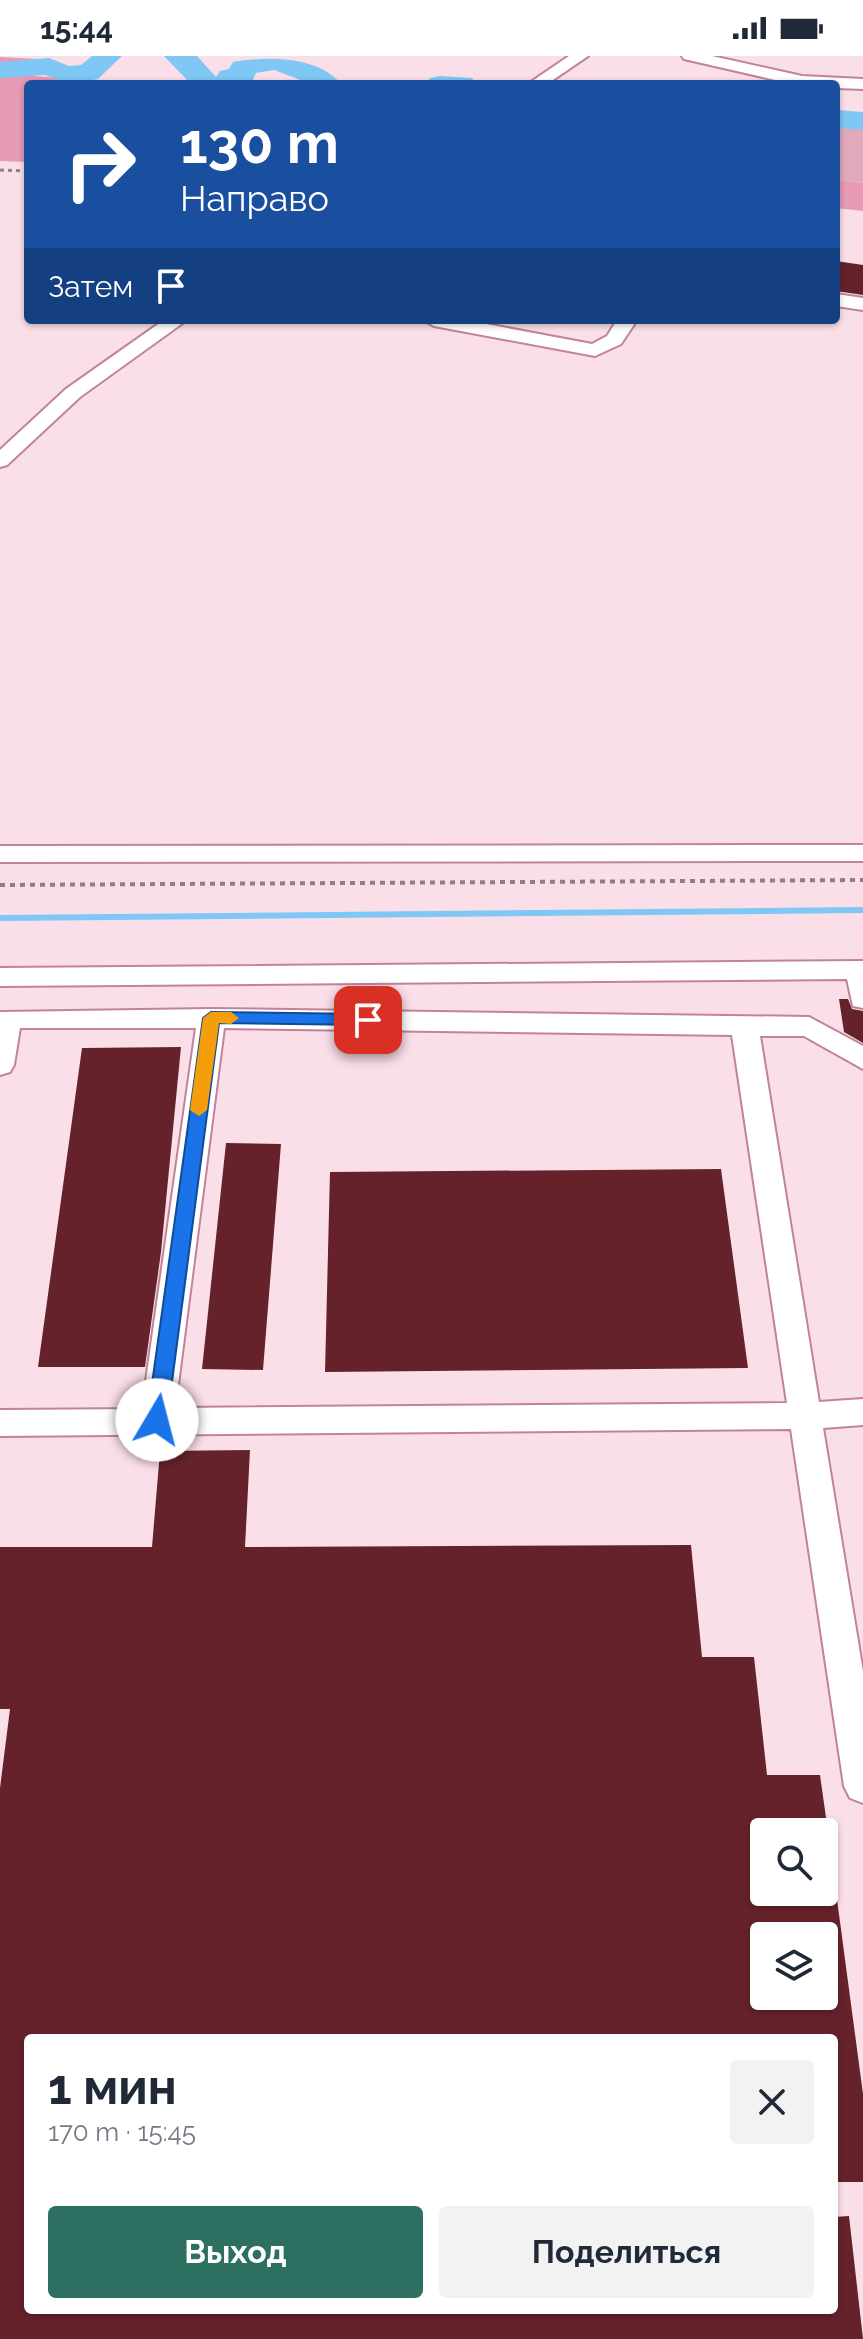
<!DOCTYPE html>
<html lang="ru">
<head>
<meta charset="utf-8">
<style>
  body { margin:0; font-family:Raleway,sans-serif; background:#f2f2f3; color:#1f2937; height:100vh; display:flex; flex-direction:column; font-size:30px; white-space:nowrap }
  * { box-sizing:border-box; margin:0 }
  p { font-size:26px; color:#747a83 }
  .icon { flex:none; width:44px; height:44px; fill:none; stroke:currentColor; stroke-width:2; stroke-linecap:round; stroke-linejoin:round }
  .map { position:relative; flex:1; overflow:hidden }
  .sheet { position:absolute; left:24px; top:1978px; width:814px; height:280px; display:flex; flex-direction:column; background:#fff; border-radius:8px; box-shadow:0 2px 6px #0004 }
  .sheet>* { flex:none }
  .guide { position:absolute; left:24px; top:24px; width:816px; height:244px; border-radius:8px; box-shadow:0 2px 6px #0004; background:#1a4fa0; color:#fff; overflow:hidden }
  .fabs { position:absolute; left:750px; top:1762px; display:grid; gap:16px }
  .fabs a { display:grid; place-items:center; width:88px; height:88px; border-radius:8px; background:#fff; box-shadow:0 2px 6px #0004; font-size:40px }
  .pin { position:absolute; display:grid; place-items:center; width:68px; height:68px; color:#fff; margin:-34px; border-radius:16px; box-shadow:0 4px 12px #0006 }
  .me { position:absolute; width:88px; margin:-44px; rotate:8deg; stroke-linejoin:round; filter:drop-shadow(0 0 6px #0008) }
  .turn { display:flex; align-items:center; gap:28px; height:168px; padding:0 24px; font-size:36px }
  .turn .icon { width:104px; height:104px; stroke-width:2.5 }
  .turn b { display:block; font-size:56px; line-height:68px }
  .then { display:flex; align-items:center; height:76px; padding:0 24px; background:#0003; gap:16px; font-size:30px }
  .round { display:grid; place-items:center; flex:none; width:84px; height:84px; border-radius:8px; background:#f2f2f3 }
  .headline { display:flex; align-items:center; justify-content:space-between; height:136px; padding:0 24px }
  h1 { font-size:48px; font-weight:700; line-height:60px }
  .primary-button { display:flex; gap:16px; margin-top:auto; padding:16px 24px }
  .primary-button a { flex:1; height:92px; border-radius:8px; background:#2d7061; color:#fff; font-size:32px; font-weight:700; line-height:92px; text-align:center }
  .primary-button a+a { background:#f2f2f3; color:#1f2937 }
  .status { display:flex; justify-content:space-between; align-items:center; height:56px; padding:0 40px; background:#fff; direction:ltr }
  .status svg { height:22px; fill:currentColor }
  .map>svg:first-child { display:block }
  .green { fill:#e1a9bc }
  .forest { fill:#e69ab5 }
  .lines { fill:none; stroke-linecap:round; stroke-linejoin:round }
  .stream { stroke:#7fc8f5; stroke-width:6 }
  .river { fill:#7fc8f5; fill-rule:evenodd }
  .building { fill:#65222a; fill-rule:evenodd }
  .minor-casing { stroke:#c2839a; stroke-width:4 }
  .path-far1 { stroke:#957b84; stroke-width:3; stroke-dasharray:4 4; stroke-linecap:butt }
  .path { stroke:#957b84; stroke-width:4; stroke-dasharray:5 5; stroke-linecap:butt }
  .minor { fill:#fff; fill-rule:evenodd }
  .route { fill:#1a73e8; stroke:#114b97; stroke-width:2 }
  .slow { fill:#f59e0b }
</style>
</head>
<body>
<div class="status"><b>15:44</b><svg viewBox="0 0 49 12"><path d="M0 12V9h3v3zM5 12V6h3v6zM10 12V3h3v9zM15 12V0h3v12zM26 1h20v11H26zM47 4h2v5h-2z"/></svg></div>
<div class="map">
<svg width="863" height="2283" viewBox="0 0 863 2283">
  <rect width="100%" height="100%" fill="#fbdfe8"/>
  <!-- green -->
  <path class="green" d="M836 54 863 58V127L836 124Z"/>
  <!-- forest -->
  <g class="forest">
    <path d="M0 1 36 3 34 20 140 28H28V106L0 105Z"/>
    <path d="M836 124 863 127V155L836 152Z"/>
  </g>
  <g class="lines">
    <!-- stream -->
    <path class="stream" d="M0 862 863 854"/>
    <!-- river -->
    <g class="river">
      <path d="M92 0H122L98 23 88 25 65 26 45 19 0 22V6L49 2 69 10 81 9Z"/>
      <path d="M164 0H197L216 21 220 15 229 13 233 6C268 0 318 0 341 28H311L274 14 256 17 252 26 244 28H191Z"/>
      <path d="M440 20 472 22 476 28H426L430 22Z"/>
      <path d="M836 54 863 56V74L836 72Z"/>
    </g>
  </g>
  <!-- building -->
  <g class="building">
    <path d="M836 205 863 209V239L836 235Z"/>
    <path d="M839 943H848L852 953 863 955V987L844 976Z"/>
    <path d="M181 991 161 1196 145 1311H38L82 992Z"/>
    <path d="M226 1087 281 1088 263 1314 202 1313Z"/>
    <path d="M721 1113 748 1312 325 1316 330 1116Z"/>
    <path d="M250 1394 245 1491 691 1489 702 1601H754L767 1719H820L828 1776H764V1836H836L863 2038V2126H834V1982H28V2254H834V2161L849 2160 863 2283H0V1732L10 1653H0V1491H152L160 1395ZM764 1880H824V1940H764Z"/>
  </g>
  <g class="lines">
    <!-- minor casing -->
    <g class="minor-casing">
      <g id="minor">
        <path d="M569 0H588L547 28H528Z"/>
        <path d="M682 0H712L802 20 863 23V33L836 32V28H793L684 3Z"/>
        <path d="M836 238 863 242V254L836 250Z"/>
        <path d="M164 264H187L80 341 7 409 0 411V394L66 333Z"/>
        <path d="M424 264H465L592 288 607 280 617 264H637L621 288 595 300 434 270Z"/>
        <path d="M863 789V805L0 806V790Z"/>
        <path d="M863 905V952L853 950 847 923 0 930V912Z"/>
        <path d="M211 953 809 961 863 990V1013L804 980H760L819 1346 863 1343V1369L823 1372 863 1616V1747L850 1742 844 1730 791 1373 0 1380V1354L142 1353 196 972H20L14 1009 10 1016 0 1019V956ZM224 972 732 979 787 1347 175 1352Z"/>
      </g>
    </g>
    <!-- path-far1 -->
    <path class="path-far1" d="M0 114 28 115"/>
    <!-- path -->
    <path class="path" d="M0 829 863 824"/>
    <!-- minor -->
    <use href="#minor" class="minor"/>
  </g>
  <!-- route -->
  <path class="route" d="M211 956 368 958 376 964 368 969 219 967 167 1364 164 1369H150L147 1364 203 962Z"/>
  <!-- slow -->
  <path class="slow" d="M211 956H231L239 962 231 968 219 967 207 1054 199 1060 190 1054 203 962Z"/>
</svg>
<div class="fabs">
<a><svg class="icon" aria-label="search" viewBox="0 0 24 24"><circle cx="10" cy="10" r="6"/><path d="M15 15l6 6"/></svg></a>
<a><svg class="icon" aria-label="layers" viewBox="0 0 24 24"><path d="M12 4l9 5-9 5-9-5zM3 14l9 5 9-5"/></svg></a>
</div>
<div class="pin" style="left:368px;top:964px;background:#d93025"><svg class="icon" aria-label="arrive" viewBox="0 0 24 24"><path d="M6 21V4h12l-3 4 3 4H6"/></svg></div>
<svg class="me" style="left:157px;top:1364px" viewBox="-20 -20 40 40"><circle r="19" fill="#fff"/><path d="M0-13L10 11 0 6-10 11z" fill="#1a73e8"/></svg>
<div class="guide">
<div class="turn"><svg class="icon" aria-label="right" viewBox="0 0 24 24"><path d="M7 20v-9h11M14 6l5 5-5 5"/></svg><div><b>130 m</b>Направо</div></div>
<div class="then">Затем<svg class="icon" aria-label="arrive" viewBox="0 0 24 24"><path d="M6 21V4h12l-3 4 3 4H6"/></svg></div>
</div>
<section class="sheet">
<div class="headline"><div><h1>1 мин</h1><p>170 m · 15:45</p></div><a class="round"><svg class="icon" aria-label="close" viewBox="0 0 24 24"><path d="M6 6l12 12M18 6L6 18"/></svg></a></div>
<div class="primary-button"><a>Выход</a><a>Поделиться</a></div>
</section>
</div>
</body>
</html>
